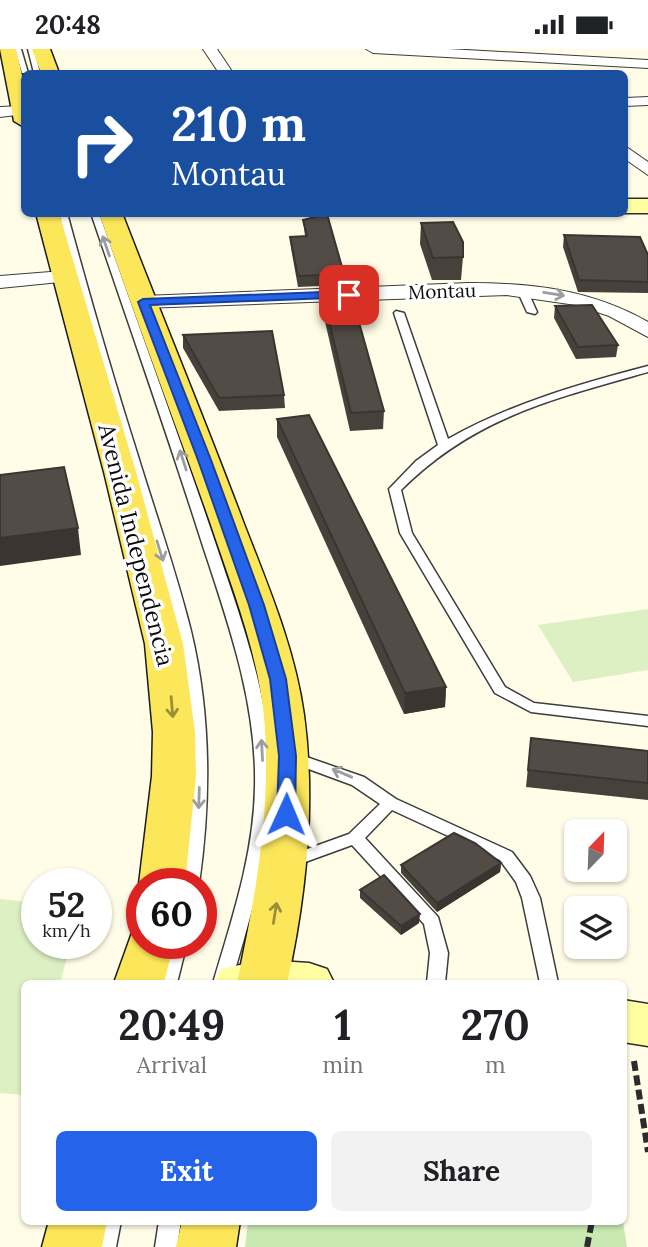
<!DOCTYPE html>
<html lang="en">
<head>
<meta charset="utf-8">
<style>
  body { margin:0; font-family:Lora,serif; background:#f2f2f2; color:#202124; height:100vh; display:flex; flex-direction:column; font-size:26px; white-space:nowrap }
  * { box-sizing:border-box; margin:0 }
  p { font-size:23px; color:#757577 }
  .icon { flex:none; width:38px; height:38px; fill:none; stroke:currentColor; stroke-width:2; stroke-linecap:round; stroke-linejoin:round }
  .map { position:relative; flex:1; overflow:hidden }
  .details { position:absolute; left:21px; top:931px; width:606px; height:245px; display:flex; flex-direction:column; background:#fff; border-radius:10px; box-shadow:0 2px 5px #0004 }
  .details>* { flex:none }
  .guide { position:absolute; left:21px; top:21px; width:607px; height:147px; border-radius:10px; box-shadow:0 2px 5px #0004; background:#1a4fa0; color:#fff; overflow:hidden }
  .needle { width:46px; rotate:23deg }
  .buttons { position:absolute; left:564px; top:770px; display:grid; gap:14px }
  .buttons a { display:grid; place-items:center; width:63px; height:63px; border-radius:10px; background:#fff; box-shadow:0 2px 5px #0004; font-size:35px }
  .speed { position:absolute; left:21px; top:819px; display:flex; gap:14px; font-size:35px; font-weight:700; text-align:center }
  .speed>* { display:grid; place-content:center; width:91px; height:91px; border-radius:50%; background:#fff; box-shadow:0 2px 5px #0004; line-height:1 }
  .speed small { font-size:18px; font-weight:400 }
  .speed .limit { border:10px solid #d22; background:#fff; color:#111 }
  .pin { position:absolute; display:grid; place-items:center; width:60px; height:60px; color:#fff; margin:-30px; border-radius:14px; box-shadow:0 4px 10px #0006 }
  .me { position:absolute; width:77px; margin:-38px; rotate:1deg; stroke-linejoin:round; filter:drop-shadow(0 0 5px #0008) }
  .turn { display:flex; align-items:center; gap:24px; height:147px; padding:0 35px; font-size:32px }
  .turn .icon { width:91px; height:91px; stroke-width:2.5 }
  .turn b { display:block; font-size:49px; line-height:60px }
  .eta { display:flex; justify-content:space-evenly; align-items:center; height:119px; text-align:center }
  .eta b { font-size:42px; font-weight:700; line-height:49px }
  .cta { display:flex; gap:14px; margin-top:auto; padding:14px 35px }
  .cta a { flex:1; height:80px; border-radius:10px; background:#2563eb; color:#fff; font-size:28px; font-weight:700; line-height:80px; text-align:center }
  .cta a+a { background:#f2f2f2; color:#202124 }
  .status { display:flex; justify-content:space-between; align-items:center; height:49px; padding:0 35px; background:#fff; direction:ltr }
  .status svg { height:19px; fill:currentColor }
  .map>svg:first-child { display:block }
  .green { fill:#c8e9b1 }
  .pitch { fill:#dcf0c3 }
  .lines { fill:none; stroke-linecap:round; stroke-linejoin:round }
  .lane-casing { stroke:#3d3d3d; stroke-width:3 }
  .street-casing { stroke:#3d3d3d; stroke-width:2 }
  .secondary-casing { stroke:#2c2c2c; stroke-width:3 }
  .primary-casing { stroke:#1b1b1b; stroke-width:3 }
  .path { stroke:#2c2c2c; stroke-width:6; stroke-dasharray:10 4.5; stroke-linecap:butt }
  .lane { fill:#fff; fill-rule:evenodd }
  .street { fill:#fff; fill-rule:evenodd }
  .secondary { fill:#ffffa2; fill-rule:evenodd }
  .primary { fill:#fce659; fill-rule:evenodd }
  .wall { fill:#47413c }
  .shaded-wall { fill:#3a3531 }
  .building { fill:#534c46; stroke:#3a3531; stroke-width:2 }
  .oneway { stroke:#9d9d9d }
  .oneway2 { stroke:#9b8e39 }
  .route { fill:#2563eb; stroke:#184099; stroke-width:2 }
  .labels { text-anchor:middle; stroke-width:7; stroke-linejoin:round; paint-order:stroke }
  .far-street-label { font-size:19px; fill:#0a0a0a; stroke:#fff }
  .street-label { font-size:23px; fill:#0a0a0a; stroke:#fff }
</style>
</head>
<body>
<div class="status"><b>20:48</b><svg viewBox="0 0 49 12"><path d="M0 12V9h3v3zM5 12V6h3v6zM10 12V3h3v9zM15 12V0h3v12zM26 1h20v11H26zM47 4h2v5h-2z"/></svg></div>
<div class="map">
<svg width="648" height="1198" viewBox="0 0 648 1198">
  <rect width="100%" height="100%" fill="#fffde7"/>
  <!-- green -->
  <path class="green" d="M248 1173H623L627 1198H245Z"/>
  <!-- pitch -->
  <g class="pitch">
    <path d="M648 560V621L573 633 538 576Z"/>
    <path d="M0 850 37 854V894H71L60 934H24V1046L0 1044Z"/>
  </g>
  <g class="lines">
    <!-- lane casing -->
    <g class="lane-casing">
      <g id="lane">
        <path d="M15 0H21L28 24H22Z"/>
        <path d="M28 0H34L40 24H34Z"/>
        <path d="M59 164H67C89 245 112 325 137 404 155 463 176 522 191 582 211 665 211 751 199 835H182C195 751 196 665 177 582 164 522 142 463 125 404 102 325 80 245 59 164Z"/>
        <path d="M91 164H99C137 273 177 381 214 490 241 571 272 651 271 737 270 804 250 871 231 934H213C232 870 254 805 255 738 257 652 227 571 201 491 166 381 128 273 91 164Z"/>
        <path d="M522 238 527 241 537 263 535 265 527 263 517 241Z"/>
        <path d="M396 262 404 264 448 390C510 355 579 335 648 317V323C552 350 473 369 401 441L412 484 505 638 534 654 648 667V677L531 663 495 644 400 484 389 440 416 412 438 396 394 264Z"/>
        <path d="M292 703 364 728 396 750 512 803 530 827 540 849 558 934H540L522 849 516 833 500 811 392 761 365 789 438 868 448 904 445 934H427L430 904 424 875 352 796 297 816 291 818 285 816 283 812 285 808 349 785 380 755 352 736 287 712 284 708 287 704Z"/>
        <path d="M169 894H187L177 934H159Z"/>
        <path d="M99 1172H121L116 1198H94Z"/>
        <path d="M159 1172H181L177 1198H155Z"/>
      </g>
    </g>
    <!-- street casing -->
    <g class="street-casing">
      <g id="street">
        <path d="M203 0H217L233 24H219Z"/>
        <path d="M366 0H448L648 11V19L373 4Z"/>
        <path d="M648 48V56L625 57V49Z"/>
        <path d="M24 57V65L0 68V58Z"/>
        <path d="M625 97 648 113V126L625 110Z"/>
        <path d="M63 222 70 224 73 228 70 232 0 239V227Z"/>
        <path d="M469 234C533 234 592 241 648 273V288L609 267 576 256 507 246 143 259 133 253 143 247Z"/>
      </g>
    </g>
    <!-- secondary casing -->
    <g class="secondary-casing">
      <g id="secondary">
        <rect x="625" y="150" width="23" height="14"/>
        <path d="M263 911 309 914 327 920 334 934H214L221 920Z"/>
        <path d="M623 951 648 955V997L623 993Z"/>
      </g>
    </g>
    <!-- primary casing -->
    <g class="primary-casing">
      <g id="primary">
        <path d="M0 0H16L24 35V78L14 72Z"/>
        <path d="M32 0H50L59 24H41Z"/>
        <path d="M36 164H59L136 423 183 595 195 683 196 727 185 835H142V841L139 835 152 727 153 683 145 595 104 423Z"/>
        <path d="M99 164H122C162 268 205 371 244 475 268 537 295 600 304 666 316 755 306 848 287 934H237C256 846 272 757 264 667 257 600 231 536 210 473 174 370 135 268 99 164Z"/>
        <path d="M142 878V894H174L164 934H114L133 881Z"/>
        <path d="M49 1172H107L102 1198H42Z"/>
        <path d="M182 1172H240L236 1198H176Z"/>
      </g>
    </g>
    <!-- path -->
    <g class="path">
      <path d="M634 1012 648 1103"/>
      <path d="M587 1198 592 1172"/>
    </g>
    <!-- lane -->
    <use href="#lane" class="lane"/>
    <!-- street -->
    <use href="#street" class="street"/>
    <!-- secondary -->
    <use href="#secondary" class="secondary"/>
    <!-- primary -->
    <use href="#primary" class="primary"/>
  </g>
  <!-- wall -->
  <g class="wall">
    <path d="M303 171 344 225 343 236 298 238 291 199 290 188 305 187Z"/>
    <path d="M421 174 463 208 461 231H432L420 195Z"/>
    <path d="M564 186 648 206V244L578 243 563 198Z"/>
    <path d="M321 239 384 362 383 380 350 382 321 255Z"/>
    <path d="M555 257 618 296 616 308 576 310 554 269Z"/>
    <path d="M183 286 284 346 285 359 219 362 183 299Z"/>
    <path d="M277 370 446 638 445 658 404 665 277 388Z"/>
    <path d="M531 689 648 702V751L526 738Z"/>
    <path d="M501 814 500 823 437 863 401 824V816Z"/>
    <path d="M360 841 419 874 401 886 360 849Z"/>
  </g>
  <!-- shaded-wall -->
  <g class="shaded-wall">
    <path d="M78 479 81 506 0 517V489Z"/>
    <path d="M446 638 445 658 404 665 405 644Z"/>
    <path d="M501 814 500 823 437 863V854Z"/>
    <path d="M420 865 419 874 401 886V877Z"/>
  </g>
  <!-- building -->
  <g class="building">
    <path d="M327 165 344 225 298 227 290 188 307 187 303 171Z"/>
    <path d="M453 173 463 193V208L433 209 421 174Z"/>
    <path d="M564 186 640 188 648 206V233L579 231Z"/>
    <path d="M349 238 384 362 351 364 321 239Z"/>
    <path d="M592 256 618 296 578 298 555 257Z"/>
    <path d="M272 282 284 346 219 349 183 286Z"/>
    <path d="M309 366 446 638 405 644 277 370Z"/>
    <path d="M64 418 78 479 0 489V426Z"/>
    <path d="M531 689 648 702V734L528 721Z"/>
    <path d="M454 784 475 794 501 814 437 854 401 816Z"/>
    <path d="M384 826 420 865 401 877 360 841Z"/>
  </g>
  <!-- one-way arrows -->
  <defs><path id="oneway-shaft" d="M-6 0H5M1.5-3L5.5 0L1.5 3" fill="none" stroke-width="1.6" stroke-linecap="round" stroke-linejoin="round" transform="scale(1.75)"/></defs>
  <g class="oneway">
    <use href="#oneway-shaft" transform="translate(106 197) rotate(-109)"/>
    <use href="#oneway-shaft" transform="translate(554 245) rotate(9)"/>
    <use href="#oneway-shaft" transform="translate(183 411) rotate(-108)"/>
    <use href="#oneway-shaft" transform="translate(160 502) rotate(73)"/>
    <use href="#oneway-shaft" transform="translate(262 701) rotate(-93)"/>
    <use href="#oneway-shaft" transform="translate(342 724) rotate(-157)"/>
    <use href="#oneway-shaft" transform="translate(199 749) rotate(92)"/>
  </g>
  <g class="oneway2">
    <use href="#oneway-shaft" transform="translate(172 658) rotate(85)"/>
    <use href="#oneway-shaft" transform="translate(275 864) rotate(-81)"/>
  </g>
  <!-- route -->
  <path class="route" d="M349 242 353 243V248L150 256 211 411 264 556 286 630 296 707 295 765 286 771 277 765 279 707 270 630 249 556 198 411 138 253 143 250Z"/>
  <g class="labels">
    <!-- far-street labels -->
    <g class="far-street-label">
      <text transform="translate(442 242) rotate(-2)" y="7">Montau</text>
    </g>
    <!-- street labels -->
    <g class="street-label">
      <text transform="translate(136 496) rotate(76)" y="8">Avenida Independencia</text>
    </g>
  </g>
</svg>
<div class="buttons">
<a><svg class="needle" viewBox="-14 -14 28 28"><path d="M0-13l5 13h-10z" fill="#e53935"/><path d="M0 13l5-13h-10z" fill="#757577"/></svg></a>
<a><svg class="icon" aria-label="layers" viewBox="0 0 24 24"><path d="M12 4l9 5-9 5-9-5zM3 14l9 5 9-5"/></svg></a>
</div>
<div class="speed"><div>52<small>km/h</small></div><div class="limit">60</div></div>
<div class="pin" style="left:349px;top:246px;background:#d93025"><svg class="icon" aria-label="arrive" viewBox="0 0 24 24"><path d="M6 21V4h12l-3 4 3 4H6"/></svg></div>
<svg class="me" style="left:286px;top:765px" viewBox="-20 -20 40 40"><path d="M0-17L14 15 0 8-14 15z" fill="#2563eb" stroke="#fff" stroke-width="4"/></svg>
<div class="guide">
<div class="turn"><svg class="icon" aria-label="right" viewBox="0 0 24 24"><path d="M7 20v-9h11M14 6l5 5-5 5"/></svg><div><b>210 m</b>Montau</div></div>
</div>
<section class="details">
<div class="eta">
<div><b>20:49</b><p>Arrival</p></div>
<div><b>1</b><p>min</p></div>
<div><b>270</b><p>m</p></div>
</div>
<div class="cta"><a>Exit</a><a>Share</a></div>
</section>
</div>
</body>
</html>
